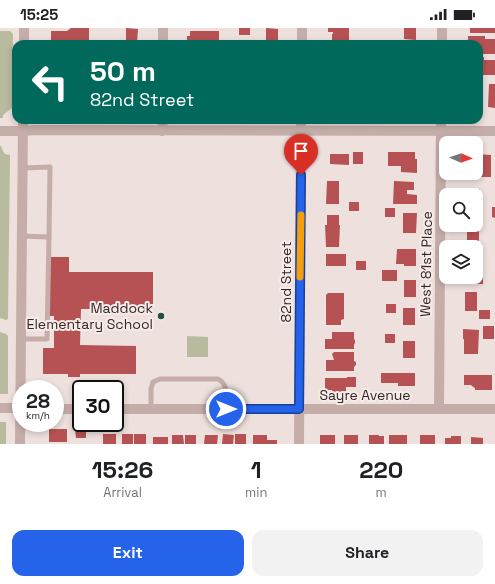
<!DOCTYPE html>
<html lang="en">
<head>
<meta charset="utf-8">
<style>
  body { margin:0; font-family:"Space Grotesk",sans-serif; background:#f2f2f2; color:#202124; height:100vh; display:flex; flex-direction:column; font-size:15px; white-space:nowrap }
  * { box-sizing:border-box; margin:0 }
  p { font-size:13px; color:#757577 }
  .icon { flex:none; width:22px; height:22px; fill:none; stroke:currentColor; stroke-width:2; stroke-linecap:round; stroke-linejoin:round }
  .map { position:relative; height:416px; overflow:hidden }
  .side { display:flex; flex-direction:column; background:#fff; flex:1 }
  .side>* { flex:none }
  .top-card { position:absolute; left:12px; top:12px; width:471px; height:84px; border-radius:12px; box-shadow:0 2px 6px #0003; background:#00695c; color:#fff; overflow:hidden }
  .needle { width:26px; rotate:92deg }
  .buttons { position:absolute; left:439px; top:108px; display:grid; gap:8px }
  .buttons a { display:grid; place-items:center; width:44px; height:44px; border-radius:8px; background:#fff; box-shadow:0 2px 6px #0003; font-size:20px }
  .speed { position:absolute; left:12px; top:352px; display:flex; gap:8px; font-size:20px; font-weight:700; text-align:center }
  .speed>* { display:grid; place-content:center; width:52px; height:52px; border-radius:50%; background:#fff; box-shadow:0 2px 6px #0003; line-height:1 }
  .speed small { font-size:10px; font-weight:400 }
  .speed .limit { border:2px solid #111; border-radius:6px; background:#fff; color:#111 }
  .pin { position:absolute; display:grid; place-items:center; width:34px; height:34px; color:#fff; margin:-41px -17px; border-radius:50% 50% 50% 0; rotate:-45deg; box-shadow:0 0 4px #0007 }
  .pin .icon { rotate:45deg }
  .me { position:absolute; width:44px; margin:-22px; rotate:90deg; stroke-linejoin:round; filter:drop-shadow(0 0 3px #0008) }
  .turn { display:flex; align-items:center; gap:14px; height:84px; padding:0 12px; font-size:18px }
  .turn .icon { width:52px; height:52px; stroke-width:2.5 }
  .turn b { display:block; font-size:28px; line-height:34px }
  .eta { display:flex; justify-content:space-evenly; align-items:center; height:68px; text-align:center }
  .eta b { font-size:24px; font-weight:700; line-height:28px }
  .cta { display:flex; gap:8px; margin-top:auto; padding:8px 12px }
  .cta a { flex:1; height:46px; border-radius:12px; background:#2563eb; color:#fff; font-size:16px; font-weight:700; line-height:46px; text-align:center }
  .cta a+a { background:#f2f2f2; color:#202124 }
  .status { display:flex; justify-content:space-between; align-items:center; height:28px; padding:0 20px; background:#fff; direction:ltr }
  .status svg { height:11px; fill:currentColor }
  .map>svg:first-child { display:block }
  .green { fill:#b9bb9e }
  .building { fill:#b65254 }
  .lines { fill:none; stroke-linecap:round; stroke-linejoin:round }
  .lane { stroke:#c5aea9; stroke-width:5 }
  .street { stroke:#c5aea9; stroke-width:10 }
  .route-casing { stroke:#184099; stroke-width:10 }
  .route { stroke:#2563eb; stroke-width:7 }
  .slow { stroke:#f59e0b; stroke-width:7 }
  .poi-dot { fill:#234f46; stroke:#f7ebe7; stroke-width:1.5 }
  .labels { text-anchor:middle; stroke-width:4; stroke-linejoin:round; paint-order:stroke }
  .street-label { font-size:14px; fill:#332828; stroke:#f7ebe7 }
  .poi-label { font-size:14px; fill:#332828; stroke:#f7ebe7; text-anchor:end }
</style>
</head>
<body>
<div class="status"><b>15:25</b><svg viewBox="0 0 49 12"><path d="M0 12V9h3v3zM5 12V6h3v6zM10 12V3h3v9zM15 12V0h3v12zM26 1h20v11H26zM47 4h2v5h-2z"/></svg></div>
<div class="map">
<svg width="495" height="416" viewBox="0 0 495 416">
  <rect width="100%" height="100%" fill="#eee0dc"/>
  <!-- green -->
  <g class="green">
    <path d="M0 3H10L13 6 12 80 3 87V90H0Z"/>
    <path d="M0 118H1L3 123 5 126 10 127 8 291 6 292 0 290Z"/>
    <path d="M0 304 6 306 8 308V366H0Z"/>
    <path d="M187 308 208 309V329H187Z"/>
    <rect x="0" y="394" width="6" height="22"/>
  </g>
  <!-- building -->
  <g class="building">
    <path d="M71 0H89V16H51V3H67Z"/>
    <path d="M126 0 138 1 137 15H126Z"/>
    <rect x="239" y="0" width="11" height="7"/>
    <path d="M266 0 278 1V16H256V12H266Z"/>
    <path d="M328 0H349V13L332 12V6H333V4H328Z"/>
    <path d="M404 0H416V12L404 11Z"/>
    <rect x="470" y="0" width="25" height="5"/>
    <path d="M190 3H219V16H187V8H190Z"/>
    <path d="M468 8H485V11H495V26H479V16H468Z"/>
    <path d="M479 29H484V32H495V47H479Z"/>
    <path d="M489 56H495V80L488 79Z"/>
    <rect x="479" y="60" width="2" height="19"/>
    <rect x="353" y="124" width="10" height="12"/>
    <path d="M388 124H415V131H417V145L401 144V138H388Z"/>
    <path d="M330 126H349V137L330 136Z"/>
    <path d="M476 126 491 127V149H480V140H476Z"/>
    <path d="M327 153H339V176H326Z"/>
    <path d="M394 153 414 154V162H407V166L417 167V176H393Z"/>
    <path d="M467 161H480L479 178H476V167H467Z"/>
    <rect x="349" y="174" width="10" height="9"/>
    <path d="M492 179H495V190L492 189Z"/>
    <rect x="385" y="180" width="10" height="9"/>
    <path d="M403 185H417L416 205H403Z"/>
    <path d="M327 187H339V197H340L339 219H326L325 197H327Z"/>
    <path d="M476 194 479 195V213H467V197H476Z"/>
    <path d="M470 215H482L481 223H476V219H470Z"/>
    <path d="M397 221H416V238H404V236H396Z"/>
    <rect x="326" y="226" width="20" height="12"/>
    <path d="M476 228H479V236H482V243H479V249H483V256H471V249H476Z"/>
    <path d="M48 229H69V244H153V281H81L80 317 136 318V346H80V349H68V346H43V320H54V288H48Z"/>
    <rect x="356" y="233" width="10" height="9"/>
    <rect x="382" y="242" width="15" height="11"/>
    <rect x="404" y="252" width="12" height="17"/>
    <rect x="465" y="264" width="12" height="19"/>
    <path d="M328 265H344V291L341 292V297H326V267Z"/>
    <rect x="386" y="276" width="10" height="9"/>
    <rect x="403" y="280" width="12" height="17"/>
    <rect x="479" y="282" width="11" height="9"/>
    <rect x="483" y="298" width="11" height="13"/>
    <path d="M463 301 479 302 478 326H464V311H463Z"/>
    <path d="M332 304H354V311L355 312V315L354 317V321H325V311H332Z"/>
    <rect x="385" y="306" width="10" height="9"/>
    <rect x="403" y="313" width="12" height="17"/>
    <path d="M334 324H354V333L356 334V337L354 339V343H326V332H334L332 326Z"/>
    <path d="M381 345H415V358H398V355H381Z"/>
    <path d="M464 347H492V362H475V360L472 358 471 357H464Z"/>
    <path d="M347 349H356V359H346V364H332V362H325V350H347Z"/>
    <rect x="49" y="401" width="18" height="13"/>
    <path d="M75 401H86V410H76Z"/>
    <rect x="103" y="406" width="13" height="10"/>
    <rect x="122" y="406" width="11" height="10"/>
    <rect x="134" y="406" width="12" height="10"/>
    <path d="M223 406 234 407 233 416H222Z"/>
    <rect x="235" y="406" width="11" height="10"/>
    <path d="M172 407H183L184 416H172Z"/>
    <rect x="185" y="407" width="11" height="9"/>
    <path d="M205 407H218L217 416H204Z"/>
    <path d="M253 407H267V412H277V416H253Z"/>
    <rect x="320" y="407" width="15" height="9"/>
    <rect x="344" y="407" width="14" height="9"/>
    <path d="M369 407H379V408H384V416H369Z"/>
    <rect x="389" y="407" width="18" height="9"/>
    <rect x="420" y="407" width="15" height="9"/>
    <path d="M451 408H461V416H445V410H451Z"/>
    <rect x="153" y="409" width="15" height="7"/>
    <path d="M471 409 483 410V416H471Z"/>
  </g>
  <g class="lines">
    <!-- lane -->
    <g class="lane">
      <path d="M22 208 49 209 50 139 23 140"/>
      <path d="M21 311H47L49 209"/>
      <path d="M151 381V361L153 354 160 351H218C229 356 226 371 226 381"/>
    </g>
    <!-- street -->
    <g class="street">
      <path d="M24 16V0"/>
      <path d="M163 16V0"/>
      <path d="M302 16V0"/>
      <path d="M442 16V0"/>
      <path d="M0 103H23L35 102 495 103"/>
      <path d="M162 103 163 92"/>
      <path d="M0 380H21"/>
      <path d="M55 381H81"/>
      <path d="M115 381H495"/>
      <path d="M439 381 441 92"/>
      <path d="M20 416 23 92"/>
      <path d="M299 416 301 92"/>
    </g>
  </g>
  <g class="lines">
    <!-- route casing -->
    <g class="route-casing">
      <path id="route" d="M226 381H299L301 147"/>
    </g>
    <!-- route -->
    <use href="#route" class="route"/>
    <!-- slow -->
    <path class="slow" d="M300 249 301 187"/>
  </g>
  <!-- markers -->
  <circle class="poi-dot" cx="161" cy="288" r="4"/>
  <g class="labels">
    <!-- street labels -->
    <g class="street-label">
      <text transform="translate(426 236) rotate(-89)" y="5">West 81st Place</text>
      <text transform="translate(286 254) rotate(-90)" y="5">82nd Street</text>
      <text x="365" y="372">Sayre Avenue</text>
    </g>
    <!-- poi labels -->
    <g class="poi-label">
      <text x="153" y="285">Maddock<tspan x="153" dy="16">Elementary School</tspan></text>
    </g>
  </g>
</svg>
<div class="buttons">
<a><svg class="needle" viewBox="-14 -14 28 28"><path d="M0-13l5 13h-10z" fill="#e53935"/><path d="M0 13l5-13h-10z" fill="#757577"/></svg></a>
<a><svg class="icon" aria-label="search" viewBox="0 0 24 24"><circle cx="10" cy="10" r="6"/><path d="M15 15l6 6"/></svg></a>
<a><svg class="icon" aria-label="layers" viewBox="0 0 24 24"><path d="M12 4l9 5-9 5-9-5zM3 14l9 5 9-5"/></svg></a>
</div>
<div class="speed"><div>28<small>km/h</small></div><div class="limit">30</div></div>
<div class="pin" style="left:301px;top:147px;background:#d93025"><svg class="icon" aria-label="arrive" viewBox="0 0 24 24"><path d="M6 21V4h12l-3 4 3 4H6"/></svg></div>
<svg class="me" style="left:226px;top:381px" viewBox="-20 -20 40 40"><circle r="17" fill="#2563eb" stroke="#fff" stroke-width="3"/><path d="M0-11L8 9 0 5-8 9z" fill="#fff"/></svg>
<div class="top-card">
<div class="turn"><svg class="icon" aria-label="left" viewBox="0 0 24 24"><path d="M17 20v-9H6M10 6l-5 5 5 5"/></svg><div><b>50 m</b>82nd Street</div></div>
</div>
</div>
<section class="side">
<div class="eta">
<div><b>15:26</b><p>Arrival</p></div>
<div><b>1</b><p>min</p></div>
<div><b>220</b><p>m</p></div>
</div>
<div class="cta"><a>Exit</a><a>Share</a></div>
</section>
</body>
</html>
